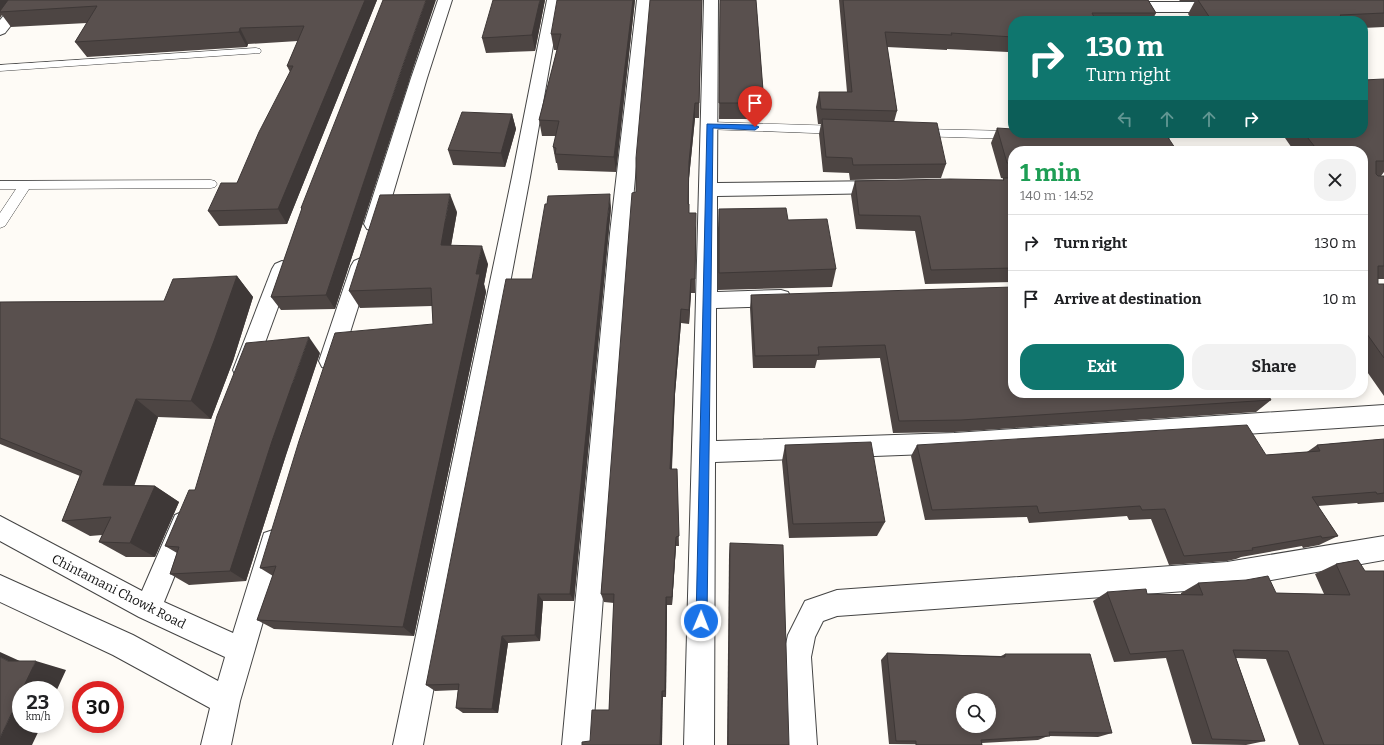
<!DOCTYPE html>
<html lang="en">
<head>
<meta charset="utf-8">
<style>
  body { margin:0; font-family:Bitter,serif; background:#f2f2f2; color:#202124; height:100vh; display:flex; flex-direction:column; font-size:15px; white-space:nowrap }
  * { box-sizing:border-box; margin:0 }
  p { font-size:13px; color:#757577 }
  .icon { flex:none; width:22px; height:22px; fill:none; stroke:currentColor; stroke-width:2; stroke-linecap:round; stroke-linejoin:round }
  .map { position:relative; flex:1; overflow:hidden }
  .sheet { position:absolute; left:1008px; top:146px; width:360px; height:252px; display:flex; flex-direction:column; background:#fff; border-radius:16px; box-shadow:0 2px 10px #0003 }
  .sheet>* { flex:none }
  .guide { position:absolute; left:1008px; top:16px; width:360px; height:122px; border-radius:16px; box-shadow:0 2px 10px #0003; background:#0f766e; color:#fff; overflow:hidden }
  .buttons { position:absolute; left:956px; top:693px; display:grid; gap:8px }
  .buttons a { display:grid; place-items:center; width:40px; height:40px; border-radius:50%; background:#fff; box-shadow:0 2px 10px #0003; font-size:20px }
  .speed { position:absolute; left:12px; top:681px; display:flex; gap:8px; font-size:20px; font-weight:700; text-align:center }
  .speed>* { display:grid; place-content:center; width:52px; height:52px; border-radius:50%; background:#fff; box-shadow:0 2px 10px #0003; line-height:1 }
  .speed small { font-size:10px; font-weight:400 }
  .speed .limit { border:6px solid #d22; background:#fff; color:#111 }
  .pin { position:absolute; display:grid; place-items:center; width:34px; height:34px; color:#fff; margin:-41px -17px; border-radius:50% 50% 50% 0; rotate:-45deg; box-shadow:0 0 4px #0007 }
  .pin .icon { rotate:45deg }
  .me { position:absolute; width:44px; margin:-22px; rotate:1deg; stroke-linejoin:round; filter:drop-shadow(0 0 3px #0008) }
  .turn { display:flex; align-items:center; gap:14px; height:84px; padding:0 12px; font-size:18px }
  .turn .icon { width:52px; height:52px; stroke-width:2.5 }
  .turn b { display:block; font-size:28px; line-height:34px }
  .lanes { display:flex; align-items:center; height:38px; padding:0 12px; background:#0003; justify-content:center; gap:20px; direction:ltr }
  .lanes .off { opacity:.35 }
  .round { display:grid; place-items:center; flex:none; width:42px; height:42px; border-radius:16px; background:#f2f2f2 }
  .head { display:flex; align-items:center; justify-content:space-between; height:68px; padding:0 12px }
  h1 { font-size:24px; font-weight:700; line-height:30px; color:#1e9e55 }
  .button { display:flex; gap:8px; margin-top:auto; padding:8px 12px }
  .button a { flex:1; height:46px; border-radius:16px; background:#0f766e; color:#fff; font-size:16px; font-weight:700; line-height:46px; text-align:center }
  .button a+a { background:#f2f2f2; color:#202124 }
  ul { padding:0; list-style:none }
  li { display:flex; align-items:center; gap:12px; height:56px; padding:0 12px; border-top:1px solid #e0e0e0 }
  li div { flex:1 }
  li b { display:block; font-size:15px }
  li em { font-style:normal }
  .map>svg:first-child { display:block }
  .lines { fill:none; stroke-linecap:round; stroke-linejoin:round }
  .service-casing { stroke:#444; stroke-width:1 }
  .minor-casing { stroke:#444; stroke-width:2 }
  .service { fill:#fff; fill-rule:evenodd }
  .minor { fill:#fff; fill-rule:evenodd }
  .wall { fill:#4d4543 }
  .shaded-wall { fill:#3e3837 }
  .building { fill:#59504e; stroke:#3e3837; fill-rule:evenodd }
  .route { fill:#1a73e8; stroke:#114b97 }
  .labels { text-anchor:middle; stroke-width:4; stroke-linejoin:round; paint-order:stroke }
  .street-label { font-size:13px; fill:#111; stroke:#fff }
</style>
</head>
<body>
<div class="map">
<svg width="1384" height="745" viewBox="0 0 1384 745">
  <rect width="100%" height="100%" fill="#fefbf6"/>
  <g class="lines">
    <!-- service casing -->
    <g class="service-casing">
      <g id="service">
        <path d="M256 48 260 49 261 51 260 53 0 71V65Z"/>
        <path d="M709 122 840 126 844 127 846 130 844 133 840 134 705 129 703 126 705 123Z"/>
        <path d="M920 129 1013 131V133H1019L1020 135 1018 138 1014 139 916 136 914 133 916 130Z"/>
        <path d="M211 180 215 181 217 184 215 187 211 188 29 189 5 226 0 228V213L16 189H0V181Z"/>
      </g>
    </g>
    <!-- minor casing -->
    <g class="minor-casing">
      <g id="minor">
        <path d="M16 0H31L5 33 0 35V20Z"/>
        <path d="M438 0H452L427 78 384 224 381 229 374 231 367 229 364 224 411 78Z"/>
        <path d="M547 0H561L530 177 423 745H393L512 177Z"/>
        <path d="M637 0H651L630 233 592 745H562L610 233Z"/>
        <path d="M704 0H718L717 183 883 181 890 182 892 187 890 192 883 193 717 196V292L781 290 788 292 791 298 788 304 781 306 716 308V441L954 433 1384 405V425L954 453 715 462 714 745H684Z"/>
        <path d="M1122 2H1222L1227 4 1230 7 1227 10 1222 12H1122L1117 10 1114 7 1117 4Z"/>
        <path d="M361 258 368 261 371 266 341 361 338 367 330 370 322 367 319 361 351 266 354 261Z"/>
        <path d="M282 261 289 264 292 269 255 370 252 376 244 379 236 376 233 370 272 269 275 264Z"/>
        <path d="M184 511 193 515 196 523 164 602 233 633 264 533 273 530 282 533 286 542 240 701 231 745H201L210 708 113 655 0 602V575L133 635 218 681 225 657 139 617 0 541V516L142 591 175 515Z"/>
        <path d="M1384 536V560L1227 588 837 616 823 621 815 637 811 657 817 745H787L783 657 788 635 805 601 837 590 1227 562Z"/>
      </g>
    </g>
    <!-- service -->
    <use href="#service" class="service"/>
    <!-- minor -->
    <use href="#minor" class="minor"/>
  </g>
  <!-- wall -->
  <g class="wall">
    <path d="M0 0H377L287 224 219 226 208 211 237 183 290 72 287 66 298 41 248 44 247 47 87 57 75 42 87 23 11 27 2 15 0 18Z"/>
    <path d="M545 0 535 51 486 53 482 38Z"/>
    <path d="M635 0 616 172 558 170 557 163H556L553 147 556 136H542L539 120 557 50H554L551 34Z"/>
    <path d="M702 0 699 118H695L689 178V213L696 228 695 293H691L689 324 681 323 675 394 672 469H677L679 546H676L672 605H667L666 697H663L590 741 609 710 614 603 604 602 601 594 636 192Z"/>
    <path d="M720 0H756L764 103 763 119H719Z"/>
    <path d="M839 0H1148L1156 13 1152 21H1013V68L1008 52 947 49V50L887 47 897 111 894 122 946 164 941 178 850 180 849 173 823 172 819 134 821 124H818L816 107 819 92H847Z"/>
    <path d="M1179 0H1384V27L1363 28V21H1193L1188 14 1195 1H1180Z"/>
    <path d="M410 78 335 309 281 310 271 297 302 210 301 208Z"/>
    <path d="M1384 79V172L1381 176H1377H1384V279H1378V284H1384V396L1363 366V151H1294L1285 138 1288 133H1363Z"/>
    <path d="M512 114 516 129 505 167 453 165 448 150Z"/>
    <path d="M997 128 1013 133H1174L1169 139 1013 151V282L925 284 915 231 856 229 851 195 855 181 1003 180V178H1011H1001L991 143Z"/>
    <path d="M611 208 574 601H543L540 641 508 643 498 713H463L456 708 458 690 435 691 426 685Z"/>
    <path d="M719 209 788 220 836 269 832 287 718 290V228Z"/>
    <path d="M457 212 451 245 488 264 484 284 486 292 414 636 274 629 257 620 273 576 260 568 433 324 432 306 360 308 349 291Z"/>
    <path d="M237 276 253 297 233 361 211 419 158 417 134 485 155 486 179 502 155 557H126L99 542 102 535 90 536 62 521 80 476 0 444V302L164 301Z"/>
    <path d="M751 295 1271 400 1256 412 954 432 893 433 880 358 817 360 815 368H753L750 308Z"/>
    <path d="M320 353 286 455 246 581 189 585 170 574 177 553 165 546 195 490Z"/>
    <path d="M1384 439V502L1358 504 1357 503 1318 506 1338 536 1319 545 1303 548 1302 546 1241 557 1236 559 1227 561 1169 565 1151 519 1129 520 1127 516 1029 523 1027 517 925 520 911 456 917 445 1266 455 1307 452 1317 445Z"/>
    <path d="M785 445 885 522 877 536 789 538 782 461Z"/>
    <path d="M730 543 789 745H727L729 556Z"/>
    <path d="M1358 560 1384 745H1299L1266 659 1236 658 1265 741 1246 745 1192 744 1166 658 1114 662 1093 601 1107 592 1147 594 1181 595V593L1198 583 1276 593 1324 594 1315 574 1336 564Z"/>
    <path d="M887 653 1001 656 1005 654 1112 733 1098 737 1048 736 1038 740 982 743V745L889 744 881 660Z"/>
  </g>
  <!-- shaded-wall -->
  <g class="shaded-wall">
    <path d="M0 0H15L0 12Z"/>
    <path d="M365 0H377L287 224 278 209Z"/>
    <path d="M426 0H436L410 78 335 309 326 295 404 62Z"/>
    <path d="M540 0H545L535 51 532 35Z"/>
    <path d="M633 0H635L616 172 614 157Z"/>
    <path d="M240 28 248 44 247 47 239 32Z"/>
    <path d="M695 103V118L689 178 688 219 689 162Z"/>
    <path d="M512 114 516 129 505 167 501 153Z"/>
    <path d="M450 194 457 212 448 263 441 245Z"/>
    <path d="M610 194 611 208 574 601 570 594Z"/>
    <path d="M482 246 488 264 484 284 486 292 414 636 403 627 476 274Z"/>
    <path d="M237 276 253 297 233 361 211 419 191 401Z"/>
    <path d="M691 279V293L689 324V310Z"/>
    <path d="M681 309V323L675 394 671 481 670 469 675 381Z"/>
    <path d="M309 337 320 353 286 455 246 581 230 571 272 441Z"/>
    <path d="M136 399 158 417 129 501 103 485Z"/>
    <path d="M155 486 179 502 155 557 130 543Z"/>
    <path d="M676 537V546L672 605V597Z"/>
    <path d="M538 594 543 601 540 641 535 635Z"/>
    <path d="M666 597 667 605 666 697 665 691Z"/>
    <path d="M502 636 508 643 498 713 492 709Z"/>
    <path d="M0 652 33 667 36 661 66 670 55 694V690H22L8 661 0 657Z"/>
    <path d="M662 691 663 697 662 745H660Z"/>
    <path d="M21 693V724H42L32 745H0V738Z"/>
  </g>
  <!-- building -->
  <g class="building">
    <path d="M8 0H365L278 209 208 211 221 183H237L259 132 293 66H287L304 26 240 28 239 32 75 42 97 6 0 12V11Z"/>
    <path d="M383 0H426L404 62 326 295 271 297 302 208H301Z"/>
    <path d="M493 0H540L532 35 482 38Z"/>
    <path d="M557 0H633L614 157 555 154 556 148 553 147 559 121 539 120 561 34H551Z"/>
    <path d="M650 0H702L699 103H695L689 162 688 204H689V213H696L695 279H691L689 310 681 309 675 381 670 469H677L679 536 676 537 672 597H666L665 691H662L660 745H582V742L590 741 592 710H609L614 594H601L630 218 632 193 636 192V158Z"/>
    <path d="M720 0H756L764 103H719Z"/>
    <path d="M843 0H1148L1156 13H1092L1096 21H1013V37L951 33 952 35 885 32 897 111 821 109 819 92H852Z"/>
    <path d="M1198 0H1384V13L1340 15 1345 21H1212Z"/>
    <path d="M1384 79V161H1376V174L1378 176H1384V266H1378V284H1384V358L1367 334H1363V151H1318L1304 133H1363V80Z"/>
    <path d="M462 112 512 114 501 153 448 150Z"/>
    <path d="M822 119 937 123 946 164 853 165 852 158 826 157Z"/>
    <path d="M997 128 1013 129V133H1165L1177 151H1013V163H1007Z"/>
    <path d="M1003 178H1013V268L931 270 920 216 859 215 855 181 950 179 1004 180Z"/>
    <path d="M450 194 441 245 482 246 476 274H480L403 627 257 620 276 566 260 568 299 441 335 333 433 324 431 288 349 291 380 195Z"/>
    <path d="M610 194 570 594H538L535 635 502 636 492 709 456 708 459 684 426 685 506 279H532L545 204H547L548 196Z"/>
    <path d="M786 208 788 220 827 219 836 269 719 273V209Z"/>
    <path d="M237 276 214 341 191 401 136 399 103 485 155 486 130 543 99 542 111 517 62 521 82 471 0 438V302L164 301 173 279Z"/>
    <path d="M1013 287V393H1267L1271 400 961 420 899 421 885 345 818 347 819 355 755 356 751 295Z"/>
    <path d="M309 337 272 441 230 571 170 574 179 547 165 546 189 490H195L217 416 246 343Z"/>
    <path d="M1247 425 1266 455 1320 451 1317 445 1384 439V493L1377 494 1376 492 1312 497 1338 536 1322 538 1321 536 1252 548 1253 550 1243 551 1184 556 1165 509 1142 510 1140 506 1039 513 1037 506 932 510 917 445Z"/>
    <path d="M871 442 885 522 793 524 785 445Z"/>
    <path d="M730 543 783 545 789 745H728Z"/>
    <path d="M1358 560 1365 571H1384V745H1324L1288 651 1233 650 1265 741 1212 739 1183 650 1130 654 1107 592 1146 589 1147 594 1203 595 1198 583 1246 580 1268 576 1276 593 1350 595 1336 564Z"/>
    <path d="M887 653 1005 657V654H1090L1112 733 1049 732 1050 736 981 740 982 745H916V741H896ZM963 700H989V726H963Z"/>
    <path d="M0 657 8 661H36L22 690H21V693L0 738Z"/>
  </g>
  <!-- route -->
  <path class="route" d="M707 124 755 125 759 127 755 130 713 128 707 621 705 625 701 627 697 625 696 621Z"/>
  <g class="labels">
    <!-- street labels -->
    <g class="street-label">
      <text transform="translate(119 591) rotate(27)" y="5">Chintamani Chowk Road</text>
    </g>
  </g>
</svg>
<div class="buttons">
<a><svg class="icon" aria-label="search" viewBox="0 0 24 24"><circle cx="10" cy="10" r="6"/><path d="M15 15l6 6"/></svg></a>
</div>
<div class="speed"><div>23<small>km/h</small></div><div class="limit">30</div></div>
<div class="pin" style="left:755px;top:127px;background:#d93025"><svg class="icon" aria-label="arrive" viewBox="0 0 24 24"><path d="M6 21V4h12l-3 4 3 4H6"/></svg></div>
<svg class="me" style="left:701px;top:621px" viewBox="-20 -20 40 40"><circle r="17" fill="#1a73e8" stroke="#fff" stroke-width="3"/><path d="M0-11L8 9 0 5-8 9z" fill="#fff"/></svg>
<div class="guide">
<div class="turn"><svg class="icon" aria-label="right" viewBox="0 0 24 24"><path d="M7 20v-9h11M14 6l5 5-5 5"/></svg><div><b>130 m</b>Turn right</div></div>
<div class="lanes"><svg class="icon off" aria-label="left" viewBox="0 0 24 24"><path d="M17 20v-9H6M10 6l-5 5 5 5"/></svg><svg class="icon off" aria-label="ahead" viewBox="0 0 24 24"><path d="M12 20V5M6 11l6-6 6 6"/></svg><svg class="icon off" aria-label="ahead" viewBox="0 0 24 24"><path d="M12 20V5M6 11l6-6 6 6"/></svg><svg class="icon" aria-label="right" viewBox="0 0 24 24"><path d="M7 20v-9h11M14 6l5 5-5 5"/></svg></div>
</div>
<section class="sheet">
<div class="head"><div><h1>1 min</h1><p>140 m · 14:52</p></div><a class="round"><svg class="icon" aria-label="close" viewBox="0 0 24 24"><path d="M6 6l12 12M18 6L6 18"/></svg></a></div>
<ul>
<li><svg class="icon" aria-label="right" viewBox="0 0 24 24"><path d="M7 20v-9h11M14 6l5 5-5 5"/></svg><div><b>Turn right</b></div><em>130 m</em></li>
<li><svg class="icon" aria-label="arrive" viewBox="0 0 24 24"><path d="M6 21V4h12l-3 4 3 4H6"/></svg><div><b>Arrive at destination</b></div><em>10 m</em></li>
</ul>
<div class="button"><a>Exit</a><a>Share</a></div>
</section>
</div>
</body>
</html>
